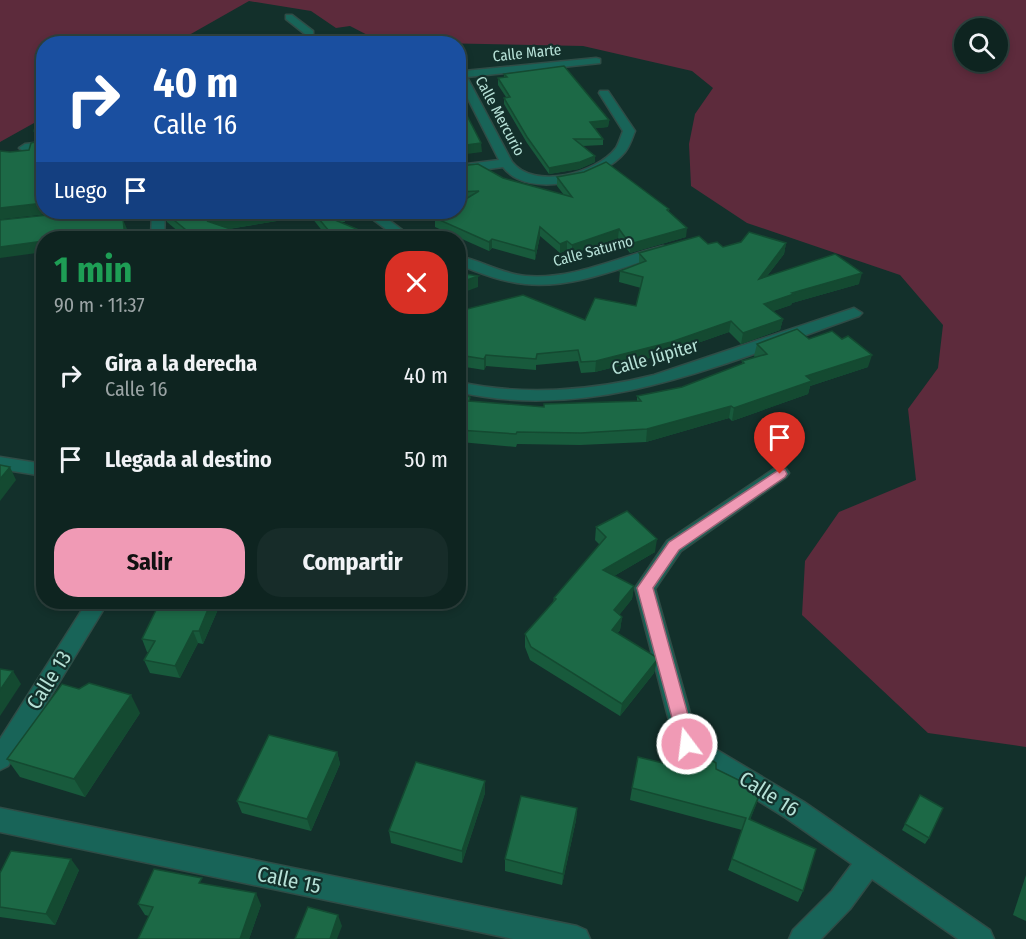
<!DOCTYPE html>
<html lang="es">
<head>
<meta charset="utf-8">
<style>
  body { margin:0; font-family:"Fira Sans Condensed",sans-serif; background:#172c29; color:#f1f3f6; height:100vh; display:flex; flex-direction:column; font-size:22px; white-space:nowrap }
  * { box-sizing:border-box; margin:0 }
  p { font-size:20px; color:#9ba4a5 }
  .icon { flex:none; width:33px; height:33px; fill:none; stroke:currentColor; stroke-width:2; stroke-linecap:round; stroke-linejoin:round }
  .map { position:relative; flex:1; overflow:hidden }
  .drawer { position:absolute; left:36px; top:231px; width:430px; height:378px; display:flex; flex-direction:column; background:#0e2420; border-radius:24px; box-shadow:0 3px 9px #0003,0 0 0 2px #2e413e }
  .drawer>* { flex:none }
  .top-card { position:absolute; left:36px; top:36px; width:430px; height:183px; border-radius:24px; box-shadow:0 3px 9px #0003,0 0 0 2px #2e413e; background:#1a4fa0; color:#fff; overflow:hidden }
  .controls { position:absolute; left:954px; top:18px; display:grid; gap:12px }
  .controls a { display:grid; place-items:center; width:54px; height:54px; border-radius:50%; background:#0e2420; box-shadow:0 3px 9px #0003,0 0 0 2px #2e413e; font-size:30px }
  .pin { position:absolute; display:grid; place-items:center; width:51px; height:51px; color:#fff; margin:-62px -26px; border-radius:50% 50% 50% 0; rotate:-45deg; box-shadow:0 0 6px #0007 }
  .pin .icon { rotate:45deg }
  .me { position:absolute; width:66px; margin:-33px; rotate:345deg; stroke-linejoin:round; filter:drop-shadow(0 0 4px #0008) }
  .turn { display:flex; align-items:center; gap:21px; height:126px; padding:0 18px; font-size:27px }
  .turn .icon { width:78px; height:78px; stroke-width:2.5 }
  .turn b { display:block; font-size:42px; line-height:51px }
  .then { display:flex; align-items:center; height:57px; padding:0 18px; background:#0003; gap:12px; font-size:22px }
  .round { display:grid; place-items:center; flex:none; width:63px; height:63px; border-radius:24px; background:#172c29 }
  .overview { display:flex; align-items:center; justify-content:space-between; height:102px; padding:0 18px }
  h1 { font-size:36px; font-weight:700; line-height:45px; color:#1e9e55 }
  .primary-button { display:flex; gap:12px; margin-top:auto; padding:12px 18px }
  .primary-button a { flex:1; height:69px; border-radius:24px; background:#f09ab5; color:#111; font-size:24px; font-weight:700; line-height:69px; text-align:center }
  .primary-button a+a { background:#172c29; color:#f1f3f6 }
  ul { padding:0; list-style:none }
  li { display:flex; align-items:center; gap:18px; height:84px; padding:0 18px }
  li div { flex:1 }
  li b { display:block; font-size:22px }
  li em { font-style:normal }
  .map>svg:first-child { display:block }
  .green { fill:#5d2b3c; fill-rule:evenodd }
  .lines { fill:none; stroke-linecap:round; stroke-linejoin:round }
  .minor-casing { stroke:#2f4c46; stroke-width:3 }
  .minor { fill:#186458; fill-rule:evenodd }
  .wall { fill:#185a3c }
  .shaded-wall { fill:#144a31 }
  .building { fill:#1c6946; stroke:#144a31; stroke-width:1.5 }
  .route { fill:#f09ab5; stroke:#9c6476; stroke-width:1.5 }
  .labels { text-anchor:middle; stroke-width:4.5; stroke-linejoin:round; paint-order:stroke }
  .far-street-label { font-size:15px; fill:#b6e1d7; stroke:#13302b }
  .street-label { font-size:18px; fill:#b6e1d7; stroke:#13302b }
  .near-street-label { font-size:21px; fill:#b6e1d7; stroke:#13302b }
</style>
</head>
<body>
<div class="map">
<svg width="1026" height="939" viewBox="0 0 1026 939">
  <rect width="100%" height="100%" fill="#13302b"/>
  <!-- green -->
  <path class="green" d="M0 0H1026V747L928 733 802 615 805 561 839 512 916 480 908 409 938 368 943 325 900 275 747 223 691 186 689 144 695 114 713 88 692 71 583 46 381 42 350 26 336 28 311 11 249 1 175 43 44 44 43 118 0 142ZM964 28H998V62H964Z"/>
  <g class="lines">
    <!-- minor casing -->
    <g class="minor-casing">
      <g id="minor">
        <path d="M286 15H292L313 31V44H303L305 34 286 19Z"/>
        <path d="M245 40 250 43 239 44Z"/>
        <path d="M596 58 600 59V63L467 77 512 162C534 190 596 174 616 148 619 143 621 136 623 131L599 93 600 91H608L635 131C632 138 630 146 625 152 602 181 528 200 503 167L459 173V165L499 160 459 81V68L464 71Z"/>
        <path d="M44 142V150L25 152 19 148 25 144Z"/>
        <path d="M152 212H165L164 238H151Z"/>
        <path d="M363 212H378L413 238H398Z"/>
        <path d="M663 246 668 247 670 250 668 253C623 267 573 289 525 284 502 282 480 273 459 265V256C482 261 502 274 526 276 573 280 618 257 663 246Z"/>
        <path d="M854 308 862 313 859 316C732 360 597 424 459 392V382C522 396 591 391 654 375Z"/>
        <path d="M0 457 44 464V476L0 469Z"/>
        <path d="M780 467 786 469 789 473 786 477 681 551 655 589 697 738 804 802 990 930 994 939H958L872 879 850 909 821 939H789L793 930 832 891 852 864 786 818 679 751 675 744 635 588 667 541 774 469Z"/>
        <path d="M87 602H108L8 766 0 770V739Z"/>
        <path d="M0 808 577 926 586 930 590 939H513L0 832Z"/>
      </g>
    </g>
    <!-- minor -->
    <use href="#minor" class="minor"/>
  </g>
  <!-- wall -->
  <g class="wall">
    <path d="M504 74 609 120 608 127 595 128 603 139V145L582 146 595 162 579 169 549 174 527 143 504 104V98L506 97 498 85V78H504Z"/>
    <path d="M44 112V212H65L0 219 10 152 29 150 42 140H38L34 131Z"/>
    <path d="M459 166 564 195 557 186V177L669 209V212L686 237 630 253 618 238 572 254 567 250 560 253 540 236 535 260 492 248 489 251 435 227V218L463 201H459Z"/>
    <path d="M164 212 190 215 189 212H344L345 222H341L378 238H328L312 218 283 220 229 229 257 238H186L167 222Z"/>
    <path d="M786 243 784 254 767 276 859 284 792 303 791 305 773 311 783 319 780 330 741 344 729 332 669 353 595 372 581 373 578 361 536 365V370L486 366 484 370 459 366V311L585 320 636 306 641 288 619 282 620 271 639 264V253L708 244 723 247Z"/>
    <path d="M809 339 868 367 810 386 808 394 732 421 729 418 646 442 580 445 517 444 516 447 460 442 459 444V395L470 397V401L544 407 637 402V396L682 387 742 364V361L755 358 754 356 757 344Z"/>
    <path d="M596 527 655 552 614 576 634 586 632 599 619 615 622 617 620 630 617 634 657 660 654 673 620 716 530 660 525 647V634L553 603 554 598 600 545 595 540Z"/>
    <path d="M160 602H217L219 607 203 644 198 643 180 678 150 673 144 660 149 652H147L142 639Z"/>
    <path d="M140 713 85 797 20 777 7 759Z"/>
    <path d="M337 752 340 764 311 831 242 813 237 801Z"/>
    <path d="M671 765 716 769 761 791 750 820 803 891 798 902 728 870 742 830 630 800 632 788Z"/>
    <path d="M485 781V793L462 863 391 843 389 831Z"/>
    <path d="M920 795 929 838 925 844 902 830Z"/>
    <path d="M577 808 576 820 562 885 505 871V859Z"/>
    <path d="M79 870 55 925 0 917V873Z"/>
    <path d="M1026 875V921L1013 915Z"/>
    <path d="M205 884 261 905 249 939H138L149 916 145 915 138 904Z"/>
  </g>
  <!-- shaded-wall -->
  <g class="shaded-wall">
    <path d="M464 97 465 105 459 106V98Z"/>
    <path d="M609 120 608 127 590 129V122Z"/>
    <path d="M481 143 482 152 459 155V163V146Z"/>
    <path d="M595 156V162L579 169 549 174V168Z"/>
    <path d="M44 203V212H65L0 219V208Z"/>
    <path d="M121 212H124V222L127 229V238H125L121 219Z"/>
    <path d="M270 212H282L283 220 209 232 207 221Z"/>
    <path d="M540 227V236L535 260V251Z"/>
    <path d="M687 228 686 237 630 253V244Z"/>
    <path d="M619 229 618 238 572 254V245Z"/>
    <path d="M492 239V248L489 251V242Z"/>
    <path d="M44 241V252L0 258V247Z"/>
    <path d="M567 241V250L560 253V244Z"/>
    <path d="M786 243 784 254 757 289 759 279Z"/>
    <path d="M862 273 859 284 792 303 791 305 762 315 764 304 792 293Z"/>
    <path d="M478 276V287L459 294V283Z"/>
    <path d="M783 319 780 330 741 344 743 333Z"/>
    <path d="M731 321 729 332 669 353 595 372 596 361Z"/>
    <path d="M486 355V366L484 370V359Z"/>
    <path d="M872 355 868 367 810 386 808 394 732 421 734 408 806 376Z"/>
    <path d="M731 406 729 418 646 442 647 429Z"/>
    <path d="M10 467 16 480 0 501V479Z"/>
    <path d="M657 539 655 552 602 583 603 570Z"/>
    <path d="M634 586 632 599 613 623 614 610Z"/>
    <path d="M211 602H217L219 607 203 644 199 631Z"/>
    <path d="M622 617 620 630 610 643 612 630Z"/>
    <path d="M193 631 198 643 180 678 175 666Z"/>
    <path d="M657 660 654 673 620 716 622 704Z"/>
    <path d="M13 671 21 684 0 716V690Z"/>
    <path d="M131 695 140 713 85 797 74 779Z"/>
    <path d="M337 752 340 764 311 831 307 819Z"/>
    <path d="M485 781V793L462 863V851Z"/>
    <path d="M761 791 757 803 745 831 749 819Z"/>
    <path d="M577 808 576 820 562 885 563 874Z"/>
    <path d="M71 859 79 870 55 925 46 914Z"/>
    <path d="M256 893 261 905 249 939H240Z"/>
    <path d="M338 915 342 926 337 939H330Z"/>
  </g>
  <!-- building -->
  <g class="building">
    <path d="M564 66 609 120 590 122 603 139H574L595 156 580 162 549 168 527 137 504 98 510 97 498 78 507 77 504 74Z"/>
    <path d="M459 90 464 97 459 98Z"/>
    <path d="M459 100 481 143 459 146Z"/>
    <path d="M39 112H44V203L0 208V151L10 152 29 150 31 143 43 140 42 131H34Z"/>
    <path d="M606 162 669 209 667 210 687 228 630 244 619 229 572 245 567 241 560 244 540 227 535 251 492 239 489 242 435 218 446 212H459V203L479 191 459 192V166L478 164 503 178 572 197 557 177 584 172Z"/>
    <path d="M77 212H79L85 216 88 212H121V219H123L125 238H77L76 237 62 238H44V241L0 247V220Z"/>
    <path d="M164 212H179L190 215 189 212H270L207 221 257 238H196Z"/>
    <path d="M313 212H316L378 238H335Z"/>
    <path d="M749 232 786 243 759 279 835 254 862 273 792 293 794 294 764 304 783 319 743 333 731 321 671 342 596 361 581 362 578 350 537 354 536 359 486 355 484 359 459 355V311L523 295 585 320 595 298 636 306 643 277 620 271 646 261 639 253 699 236 708 244 717 242 723 247 741 242Z"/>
    <path d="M459 273 478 276 459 283Z"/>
    <path d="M797 329 809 339 832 331 842 339 848 336 872 355 806 376 812 381 734 408 731 406 647 429 581 433 517 432 516 434 459 430V395L470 397 469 401 544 407V404L641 401 637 396 682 387 744 363 742 361 767 354 757 344Z"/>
    <path d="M0 465 10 467 0 479Z"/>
    <path d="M627 511 657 539 603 570 634 586 614 610 622 617 612 630 656 657 657 660 622 704 531 647 525 634 556 599 554 598 606 537 596 527Z"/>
    <path d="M160 602H211L199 631H193L175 666 144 660 155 641 142 639Z"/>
    <path d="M0 669 13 671 0 690Z"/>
    <path d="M89 683 131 695 74 779 7 759 62 684 79 689Z"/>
    <path d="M269 735 337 752 307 819 237 801Z"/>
    <path d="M674 748 705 756 716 763V769L761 791 749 819 816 849 803 891 732 859 746 818 632 788 638 757 671 765Z"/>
    <path d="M416 762 485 781 462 851 389 831Z"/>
    <path d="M920 795 943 808 929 838 905 824Z"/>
    <path d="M521 796 577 808 563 874 505 859Z"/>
    <path d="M11 851 71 859 46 914 0 907V873Z"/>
    <path d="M154 869 202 878 199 883 256 893 240 939H138L153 907 138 904Z"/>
    <path d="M308 907 338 915 330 939H295Z"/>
  </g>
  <!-- route -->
  <path class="route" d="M780 469 785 470 787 474 785 477 679 550 653 588 696 744 694 750 687 752 681 750 679 744 637 588 669 542Z"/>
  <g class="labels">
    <!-- far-street labels -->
    <g class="far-street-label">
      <text transform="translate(527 53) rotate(-6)" y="5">Calle Marte</text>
      <text transform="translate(500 116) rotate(62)" y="5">Calle Mercurio</text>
      <text transform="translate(593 251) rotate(-15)" y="5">Calle Saturno</text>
    </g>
    <!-- street labels -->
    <g class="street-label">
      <text transform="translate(655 357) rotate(-16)" y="6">Calle Júpiter</text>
    </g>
    <!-- near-street labels -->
    <g class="near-street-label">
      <text transform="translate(49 680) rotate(-58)" y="7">Calle 13</text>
      <text transform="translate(769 794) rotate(32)" y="7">Calle 16</text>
      <text transform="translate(289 880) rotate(12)" y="7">Calle 15</text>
    </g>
  </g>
</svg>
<div class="controls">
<a><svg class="icon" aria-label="search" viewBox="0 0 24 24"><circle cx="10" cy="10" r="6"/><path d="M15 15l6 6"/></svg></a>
</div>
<div class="pin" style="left:780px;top:474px;background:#d93025"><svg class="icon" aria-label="arrive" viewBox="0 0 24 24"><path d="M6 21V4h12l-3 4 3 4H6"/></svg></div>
<svg class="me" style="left:687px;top:744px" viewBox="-20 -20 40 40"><circle r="17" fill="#f09ab5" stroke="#fff" stroke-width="3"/><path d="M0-11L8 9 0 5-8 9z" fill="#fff"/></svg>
<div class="top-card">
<div class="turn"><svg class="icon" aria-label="right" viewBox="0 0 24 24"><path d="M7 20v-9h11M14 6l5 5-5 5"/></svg><div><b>40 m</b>Calle 16</div></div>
<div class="then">Luego<svg class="icon" aria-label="arrive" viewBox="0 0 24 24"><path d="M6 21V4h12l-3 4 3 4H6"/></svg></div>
</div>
<section class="drawer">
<div class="overview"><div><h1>1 min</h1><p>90 m · 11:37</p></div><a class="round" style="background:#d93025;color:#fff"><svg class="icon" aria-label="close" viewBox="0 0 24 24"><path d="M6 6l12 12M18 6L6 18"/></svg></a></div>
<ul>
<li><svg class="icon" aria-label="right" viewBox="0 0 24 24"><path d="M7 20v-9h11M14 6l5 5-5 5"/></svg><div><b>Gira a la derecha</b><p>Calle 16</p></div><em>40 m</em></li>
<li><svg class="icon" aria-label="arrive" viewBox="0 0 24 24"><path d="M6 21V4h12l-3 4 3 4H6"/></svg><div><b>Llegada al destino</b></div><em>50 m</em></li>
</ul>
<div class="primary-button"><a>Salir</a><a>Compartir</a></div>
</section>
</div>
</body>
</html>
